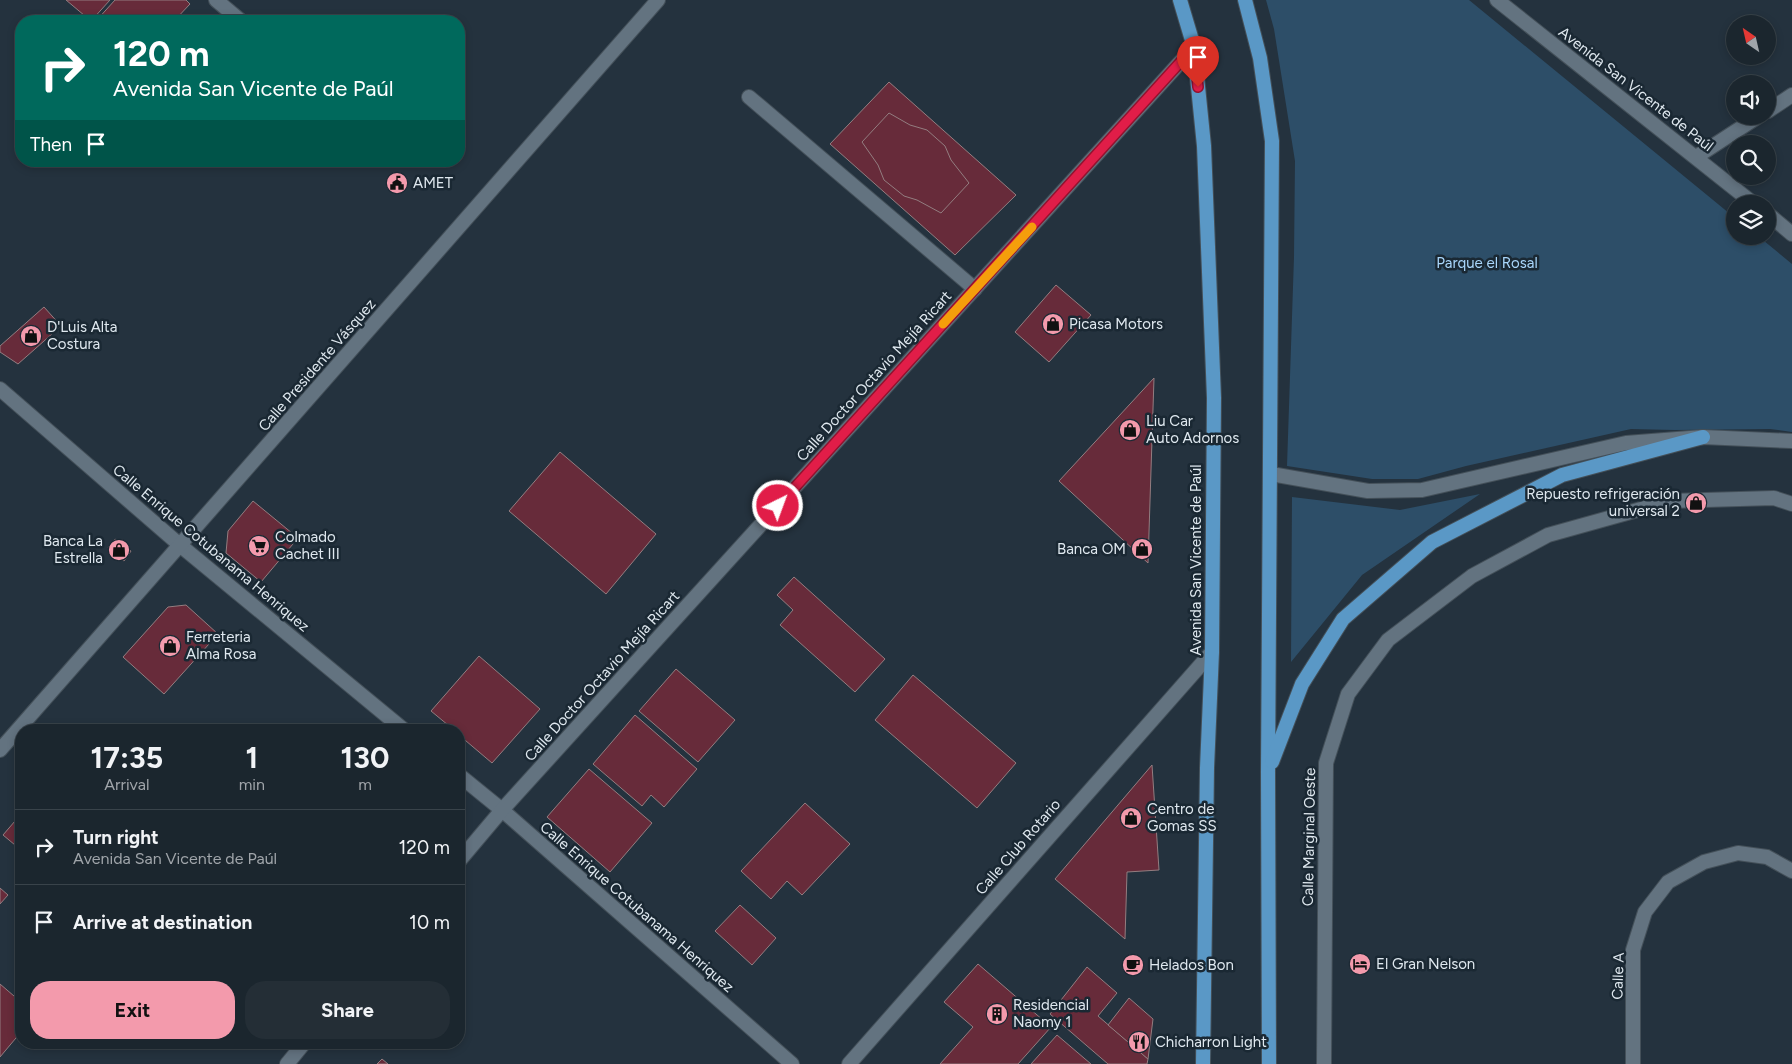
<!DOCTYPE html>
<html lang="en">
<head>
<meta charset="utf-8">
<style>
  body { margin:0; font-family:Figtree,sans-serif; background:#242e36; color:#f1f3f6; height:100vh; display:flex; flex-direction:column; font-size:19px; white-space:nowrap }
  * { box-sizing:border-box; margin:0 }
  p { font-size:16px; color:#a0a5aa }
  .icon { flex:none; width:28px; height:28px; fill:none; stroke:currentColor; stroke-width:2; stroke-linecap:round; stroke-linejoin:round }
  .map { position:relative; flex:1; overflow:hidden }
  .sheet { position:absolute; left:15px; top:724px; width:450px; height:325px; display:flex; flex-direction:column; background:#1b262e; border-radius:20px; box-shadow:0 2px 8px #0003,0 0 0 1px #39434a }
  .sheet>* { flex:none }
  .hud { position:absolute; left:15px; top:15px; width:450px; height:152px; border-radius:20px; box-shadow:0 2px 8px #0003,0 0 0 1px #39434a; background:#00695c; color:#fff; overflow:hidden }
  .needle { width:32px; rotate:326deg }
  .buttons { position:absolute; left:1726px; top:15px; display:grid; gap:10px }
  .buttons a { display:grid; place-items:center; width:50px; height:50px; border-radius:50%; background:#1b262e; box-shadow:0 2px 8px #0003,0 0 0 1px #39434a; font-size:25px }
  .pin { position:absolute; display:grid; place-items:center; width:42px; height:42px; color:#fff; margin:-51px -21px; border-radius:50% 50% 50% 0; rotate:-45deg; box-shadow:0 0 5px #0007 }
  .pin .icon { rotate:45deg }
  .me { position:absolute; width:55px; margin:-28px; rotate:42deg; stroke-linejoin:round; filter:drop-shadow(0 0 4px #0008) }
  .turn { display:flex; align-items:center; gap:18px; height:105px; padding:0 15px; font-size:22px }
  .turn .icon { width:65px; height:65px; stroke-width:2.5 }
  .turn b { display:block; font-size:35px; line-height:42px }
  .then { display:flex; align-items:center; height:48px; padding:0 15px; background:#0003; gap:10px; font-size:19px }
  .eta { display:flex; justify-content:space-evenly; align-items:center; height:85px; text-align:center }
  .eta b { font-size:30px; font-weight:700; line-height:35px }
  .cta { display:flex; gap:10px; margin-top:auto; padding:10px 15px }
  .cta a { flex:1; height:58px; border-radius:20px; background:#f39aac; color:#111; font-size:20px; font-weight:700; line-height:58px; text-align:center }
  .cta a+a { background:#242e36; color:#f1f3f6 }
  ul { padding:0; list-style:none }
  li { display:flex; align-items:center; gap:15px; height:75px; padding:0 15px; border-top:1px solid #39434a }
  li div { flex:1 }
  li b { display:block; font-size:19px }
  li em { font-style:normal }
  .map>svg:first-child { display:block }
  .green { fill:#2d4e68 }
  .building { fill:#672b3a; stroke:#937d80 }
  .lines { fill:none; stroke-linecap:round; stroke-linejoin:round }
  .minor-casing { stroke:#445059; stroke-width:16 }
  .tertiary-casing { stroke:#445059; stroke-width:16 }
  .primary-casing { stroke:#445059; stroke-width:16 }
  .minor { stroke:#637380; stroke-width:14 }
  .tertiary { stroke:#637380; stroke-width:14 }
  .primary { stroke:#5a98c6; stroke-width:14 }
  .route-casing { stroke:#92132f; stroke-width:12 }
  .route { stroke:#e11d48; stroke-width:9 }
  .slow { stroke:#f59e0b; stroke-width:9 }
  .labels { text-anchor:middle; stroke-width:5; stroke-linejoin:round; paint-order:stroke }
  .street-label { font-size:15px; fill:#dfe8ef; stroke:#1a2833 }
  .poi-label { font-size:15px; fill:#dfe8ef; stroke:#1a2833; text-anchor:start }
  .park-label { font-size:15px; fill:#a9d6fb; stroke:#1a2833 }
</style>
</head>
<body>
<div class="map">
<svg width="1792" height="1064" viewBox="0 0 1792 1064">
  <rect width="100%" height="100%" fill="#24323e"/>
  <!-- green -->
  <g class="green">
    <path d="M1266 0H1469L1735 218V236H1758L1792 264V432L1770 429 1675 430 1631 429 1466 466 1418 479H1372L1287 466 1294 257 1295 161 1274 29Z"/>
    <path d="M1480 494 1362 575 1291 662 1292 497 1400 510Z"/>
  </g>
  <!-- building -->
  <g class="building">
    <path d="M66 0H110L91 21Z"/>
    <path d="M115 0H186L190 4 174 21H96Z"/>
    <path d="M889 82 1016 195 955 255 830 144Z"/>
    <path d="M889 113 910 125 927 130 945 146 951 160 969 183 941 213 917 200 904 196 884 180 878 165 862 142Z"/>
    <path d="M1056 285 1091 315 1049 362 1015 332Z"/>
    <path d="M44 307 61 326 18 364 0 352V346Z"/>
    <path d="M1154 378 1148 563 1059 481Z"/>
    <path d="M560 452 656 534 606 594 509 511Z"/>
    <path d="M253 501 298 538 261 582 226 553 228 531Z"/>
    <path d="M115 539 131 551 124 561 108 548Z"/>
    <path d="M794 577 885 659 855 692 780 625 793 610 777 595Z"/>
    <path d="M186 605 218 634 164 694 123 657 168 607Z"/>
    <path d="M479 656 540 709 492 763 459 735V730H454L431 711Z"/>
    <path d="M676 669 735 720 698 762 639 711Z"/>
    <path d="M913 675 1016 763 977 808 875 720Z"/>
    <path d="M635 715 697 769 664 807 651 795 642 806 593 764Z"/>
    <path d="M1152 765 1159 870 1127 872 1125 939 1055 879Z"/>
    <path d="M589 769 652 823 610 872 547 817Z"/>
    <path d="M805 803 850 844 802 895 787 881 771 899 741 871Z"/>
    <path d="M21 814V850L3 835Z"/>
    <path d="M0 888 8 895 0 904Z"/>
    <path d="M740 905 776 938 752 965 715 931Z"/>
    <path d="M978 964 1051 1027 1018 1064H940L973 1027 944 1002Z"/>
    <path d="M1087 967 1117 993 1098 1016 1148 1059 1147 1064H1108L1050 1014Z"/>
    <path d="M0 984 21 1002V1032L0 1057Z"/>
    <path d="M1129 998 1153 1019 1148 1059 1108 1025Z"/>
    <path d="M1057 1035 1091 1064H1031Z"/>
    <path d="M382 1059 388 1064H377Z"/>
  </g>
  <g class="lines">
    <!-- minor casing -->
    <g class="minor-casing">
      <g id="minor">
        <path d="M216 0 241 21"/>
        <path d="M749 97 975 289"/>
        <path d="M1768 111 1792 95"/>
        <path d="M1696 157 1759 116"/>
        <path d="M0 389 181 546 404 730"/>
        <path d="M459 775 502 810 792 1064"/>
        <path d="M459 861 502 810 1194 47"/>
        <path d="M287 1064 305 1042"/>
        <path d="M849 1064 1212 652"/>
        <path d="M1324 1064 1326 763 1348 694 1388 640 1472 576 1548 535 1670 501 1774 498 1792 504"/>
        <path d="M1633 1064V950L1645 912 1668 882 1704 862 1738 853 1767 857 1792 871"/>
      </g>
    </g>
    <!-- tertiary casing -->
    <g class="tertiary-casing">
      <g id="tertiary">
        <path d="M1497 0 1754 204"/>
        <path d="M1768 214 1792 234"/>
        <path d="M1271 474 1368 491 1422 490 1626 443 1703 437 1792 441"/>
        <path d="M0 750 658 0"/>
      </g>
    </g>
    <!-- primary casing -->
    <g class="primary-casing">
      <g id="primary">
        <path d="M1180 0 1194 47 1204 146 1214 398 1212 652 1207 768 1203 1064"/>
        <path d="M1245 0 1260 58 1272 141 1268 772 1269 1064"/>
        <path d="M1272 762 1302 684 1343 619 1432 542 1562 475 1703 437"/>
      </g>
    </g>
    <!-- minor -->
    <use href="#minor" class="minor"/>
    <!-- tertiary -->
    <use href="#tertiary" class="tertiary"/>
    <!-- primary -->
    <use href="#primary" class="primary"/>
  </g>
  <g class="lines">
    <!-- route casing -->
    <g class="route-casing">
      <path id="route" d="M778 506 1194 47 1198 87"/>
    </g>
    <!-- route -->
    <use href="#route" class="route"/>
    <!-- slow -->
    <path class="slow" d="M943 324 1032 227"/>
  </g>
  <!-- icons -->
  <defs>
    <g id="civic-disc" transform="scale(1.125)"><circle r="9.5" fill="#f39aac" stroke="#1a2833"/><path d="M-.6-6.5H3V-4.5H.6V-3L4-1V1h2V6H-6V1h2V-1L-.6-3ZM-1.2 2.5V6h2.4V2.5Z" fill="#111"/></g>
    <g id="shop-disc" transform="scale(1.125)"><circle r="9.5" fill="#f39aac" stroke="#1a2833"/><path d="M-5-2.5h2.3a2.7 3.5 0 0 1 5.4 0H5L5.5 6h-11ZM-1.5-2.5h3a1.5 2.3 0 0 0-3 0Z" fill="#111"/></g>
    <g id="supermarket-disc" transform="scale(1.125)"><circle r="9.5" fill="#f39aac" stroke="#1a2833"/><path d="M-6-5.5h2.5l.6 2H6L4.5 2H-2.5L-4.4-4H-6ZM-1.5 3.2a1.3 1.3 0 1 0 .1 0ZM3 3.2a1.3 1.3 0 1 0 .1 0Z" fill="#111"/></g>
    <g id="hotel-disc" transform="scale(1.125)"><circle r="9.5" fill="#f39aac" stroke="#1a2833"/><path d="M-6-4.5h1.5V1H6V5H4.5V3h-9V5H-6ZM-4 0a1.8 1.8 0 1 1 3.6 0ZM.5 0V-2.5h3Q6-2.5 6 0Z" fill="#111"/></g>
    <g id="cafe-disc" transform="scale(1.125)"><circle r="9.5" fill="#f39aac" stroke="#1a2833"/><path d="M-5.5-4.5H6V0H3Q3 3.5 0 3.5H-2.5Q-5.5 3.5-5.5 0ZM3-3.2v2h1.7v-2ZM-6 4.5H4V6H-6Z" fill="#111"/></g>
    <g id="building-disc" transform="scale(1.125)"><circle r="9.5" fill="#f39aac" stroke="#1a2833"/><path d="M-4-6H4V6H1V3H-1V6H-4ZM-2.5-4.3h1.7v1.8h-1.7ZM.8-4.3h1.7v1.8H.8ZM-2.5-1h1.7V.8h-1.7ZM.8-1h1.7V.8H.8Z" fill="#111"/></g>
    <g id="restaurant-disc" transform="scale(1.125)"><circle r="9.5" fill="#f39aac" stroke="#1a2833"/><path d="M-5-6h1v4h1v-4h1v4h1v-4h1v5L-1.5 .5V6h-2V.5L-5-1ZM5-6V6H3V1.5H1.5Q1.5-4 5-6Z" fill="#111"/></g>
  </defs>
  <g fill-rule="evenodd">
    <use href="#civic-disc" x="397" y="183"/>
    <use href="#shop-disc" x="1053" y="324"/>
    <use href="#shop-disc" x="31" y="336"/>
    <use href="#shop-disc" x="1130" y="430"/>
    <use href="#shop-disc" x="1696" y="503"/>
    <use href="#supermarket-disc" x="259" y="546"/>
    <use href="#shop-disc" x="1142" y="549"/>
    <use href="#shop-disc" x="119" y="550"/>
    <use href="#shop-disc" x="170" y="646"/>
    <use href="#shop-disc" x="1131" y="818"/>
    <use href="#hotel-disc" x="1360" y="964"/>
    <use href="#cafe-disc" x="1133" y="965"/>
    <use href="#building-disc" x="997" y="1014"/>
    <use href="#restaurant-disc" x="1139" y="1042"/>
  </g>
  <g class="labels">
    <!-- street labels -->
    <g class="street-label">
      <text transform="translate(1636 89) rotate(38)" y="5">Avenida San Vicente de Paúl</text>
      <text transform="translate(317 365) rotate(-49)" y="5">Calle Presidente Vásquez</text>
      <text transform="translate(874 376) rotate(-48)" y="5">Calle Doctor Octavio Mejía Ricart</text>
      <text transform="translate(211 548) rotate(40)" y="5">Calle Enrique Cotubanama Henriquez</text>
      <text transform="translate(1196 560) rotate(-90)" y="5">Avenida San Vicente de Paúl</text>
      <text transform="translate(602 676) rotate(-48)" y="5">Calle Doctor Octavio Mejía Ricart</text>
      <text transform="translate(1309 837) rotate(-89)" y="5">Calle Marginal Oeste</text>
      <text transform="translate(1018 847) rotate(-49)" y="5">Calle Club Rotario</text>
      <text transform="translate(637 907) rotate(41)" y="5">Calle Enrique Cotubanama Henriquez</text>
      <text transform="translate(1618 976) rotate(-88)" y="5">Calle A</text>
    </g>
    <!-- poi labels -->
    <g class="poi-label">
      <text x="413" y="188">AMET</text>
      <text x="1069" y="329">Picasa Motors</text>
      <text x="47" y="332">D'Luis Alta<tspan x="47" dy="17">Costura</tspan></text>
      <text x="1146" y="426">Liu Car<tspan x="1146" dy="17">Auto Adornos</tspan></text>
      <text x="1680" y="499" text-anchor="end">Repuesto refrigeración<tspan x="1680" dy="17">universal 2</tspan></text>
      <text x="275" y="542">Colmado<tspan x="275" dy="17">Cachet III</tspan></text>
      <text x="103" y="546" text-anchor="end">Banca La<tspan x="103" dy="17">Estrella</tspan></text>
      <text x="1126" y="554" text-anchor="end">Banca OM</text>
      <text x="186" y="642">Ferreteria<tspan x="186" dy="17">Alma Rosa</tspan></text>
      <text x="1147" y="814">Centro de<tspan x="1147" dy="17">Gomas SS</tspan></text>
      <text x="1376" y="969">El Gran Nelson</text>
      <text x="1149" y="970">Helados Bon</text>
      <text x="1013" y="1010">Residencial<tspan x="1013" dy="17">Naomy 1</tspan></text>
      <text x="1155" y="1047">Chicharron Light</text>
    </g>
    <!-- park labels -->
    <g class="park-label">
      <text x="1487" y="268">Parque el Rosal</text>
    </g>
  </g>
</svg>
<div class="buttons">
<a><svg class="needle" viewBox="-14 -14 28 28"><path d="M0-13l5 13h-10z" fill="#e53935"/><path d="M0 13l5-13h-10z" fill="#a0a5aa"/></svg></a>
<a><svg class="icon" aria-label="sound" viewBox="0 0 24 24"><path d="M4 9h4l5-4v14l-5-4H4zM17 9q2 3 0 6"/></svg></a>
<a><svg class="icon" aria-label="search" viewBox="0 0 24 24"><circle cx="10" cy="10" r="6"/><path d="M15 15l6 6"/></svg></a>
<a><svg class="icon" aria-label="layers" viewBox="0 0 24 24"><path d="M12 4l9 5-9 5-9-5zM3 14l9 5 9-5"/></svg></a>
</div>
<div class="pin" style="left:1198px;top:87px;background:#d93025"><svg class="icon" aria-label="arrive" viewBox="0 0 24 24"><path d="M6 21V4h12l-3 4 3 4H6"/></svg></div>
<svg class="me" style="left:778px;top:506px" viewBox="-20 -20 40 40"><circle r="17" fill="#e11d48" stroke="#fff" stroke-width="3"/><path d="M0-11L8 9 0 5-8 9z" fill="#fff"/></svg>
<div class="hud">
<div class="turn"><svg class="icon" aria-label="right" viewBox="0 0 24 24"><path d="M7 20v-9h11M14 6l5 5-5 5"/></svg><div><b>120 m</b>Avenida San Vicente de Paúl</div></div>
<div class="then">Then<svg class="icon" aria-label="arrive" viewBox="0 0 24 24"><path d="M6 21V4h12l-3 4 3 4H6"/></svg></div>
</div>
<section class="sheet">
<div class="eta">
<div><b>17:35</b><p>Arrival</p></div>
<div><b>1</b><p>min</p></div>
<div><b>130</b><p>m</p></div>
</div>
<ul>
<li><svg class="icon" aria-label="right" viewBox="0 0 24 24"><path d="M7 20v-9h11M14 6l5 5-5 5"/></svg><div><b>Turn right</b><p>Avenida San Vicente de Paúl</p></div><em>120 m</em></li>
<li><svg class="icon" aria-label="arrive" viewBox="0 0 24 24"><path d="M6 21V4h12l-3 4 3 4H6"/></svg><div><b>Arrive at destination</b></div><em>10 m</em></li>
</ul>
<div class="cta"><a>Exit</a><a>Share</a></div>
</section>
</div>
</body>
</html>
